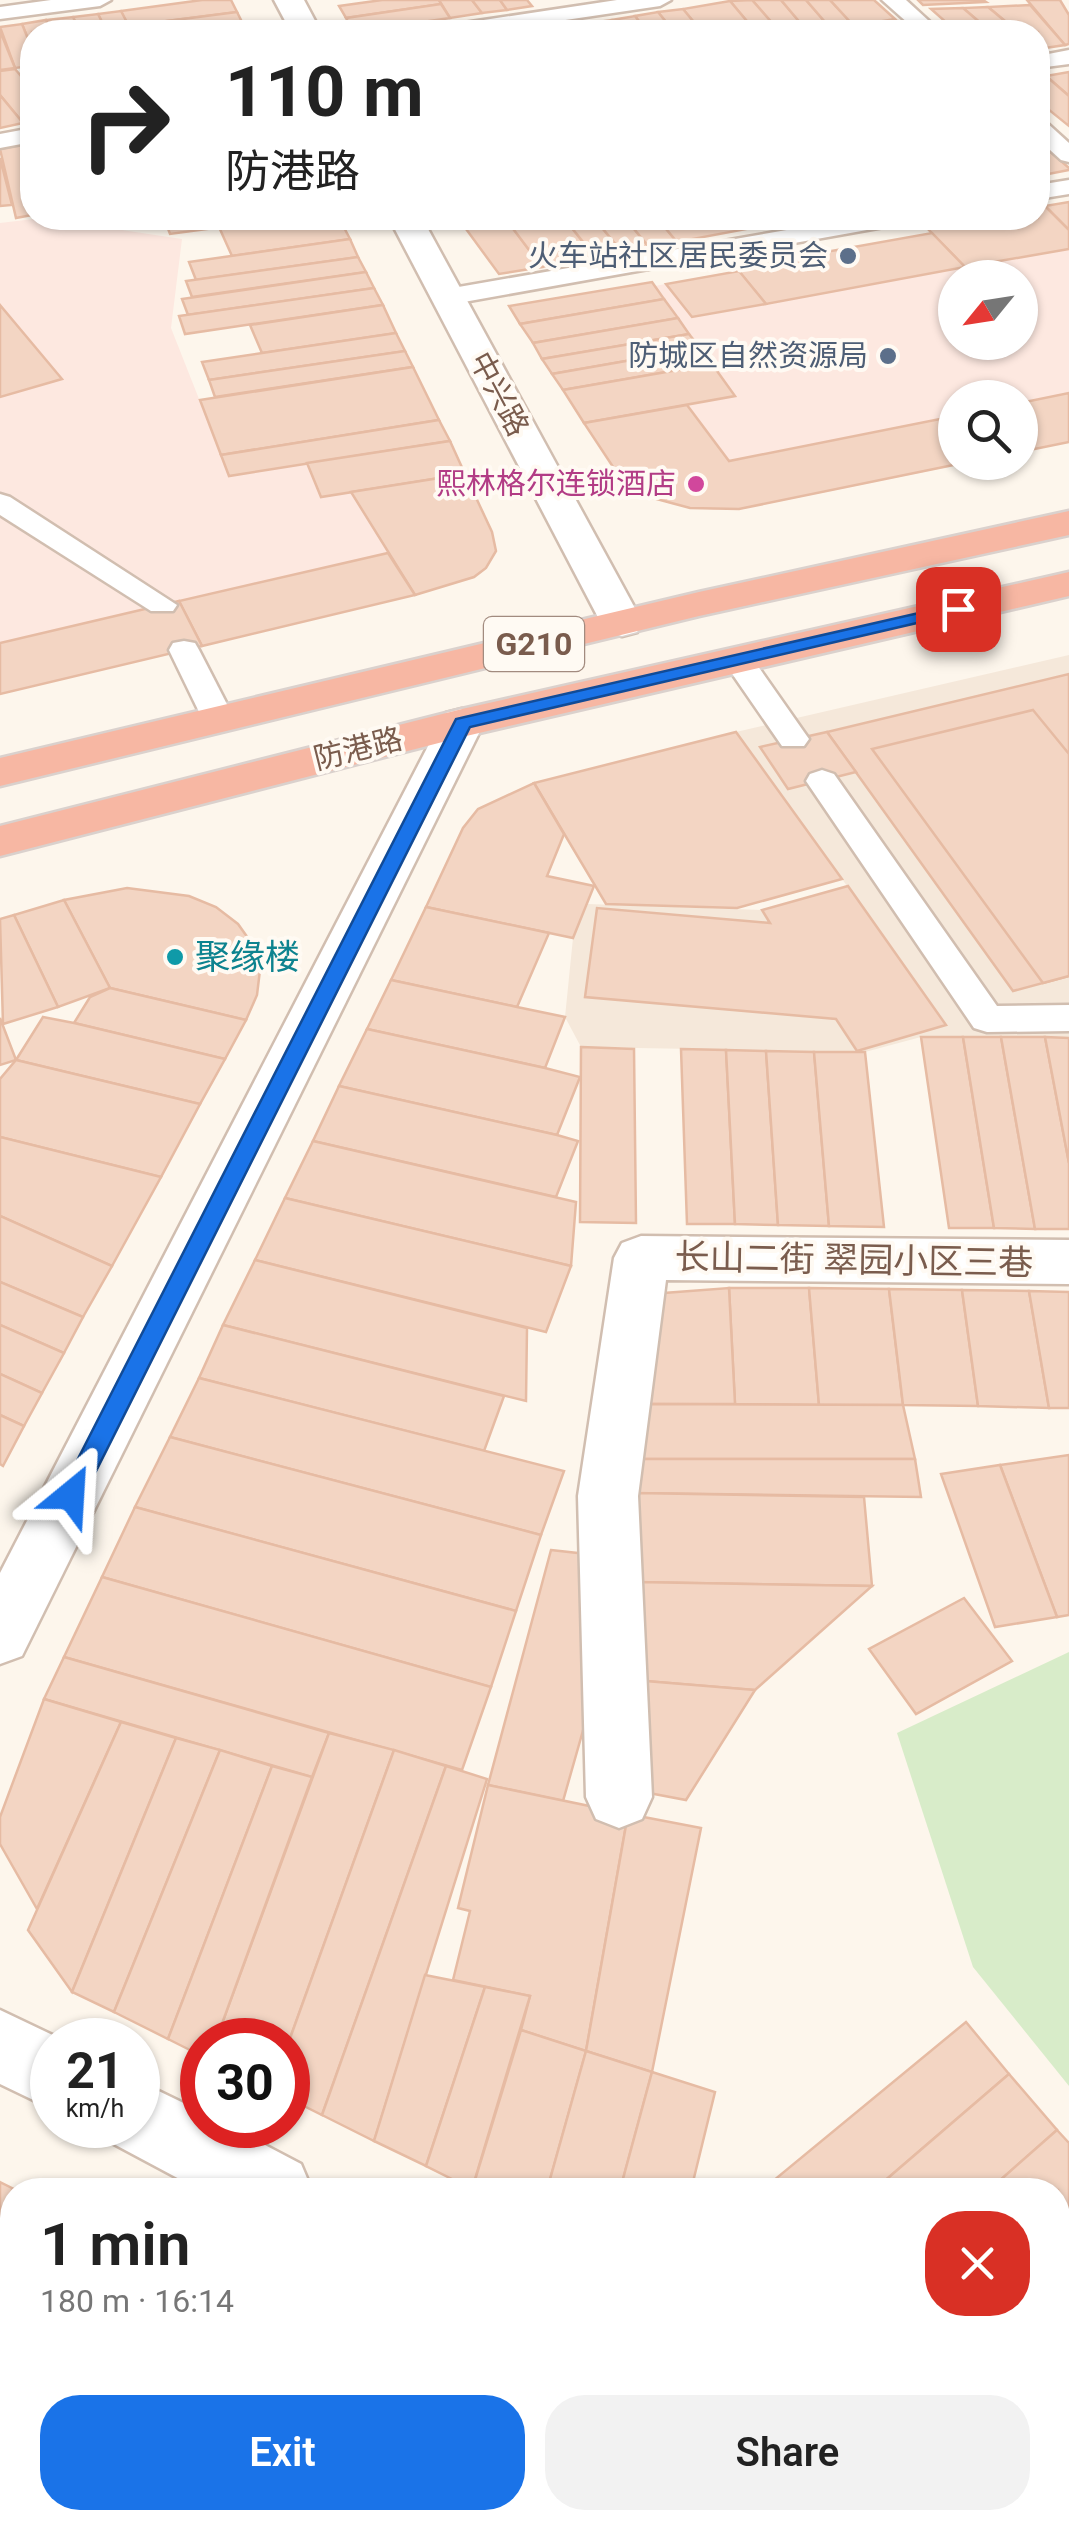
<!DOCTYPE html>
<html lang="en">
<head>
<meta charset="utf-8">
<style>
  body { margin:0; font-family:Roboto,"Noto Sans SC",sans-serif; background:#f2f2f2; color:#222; height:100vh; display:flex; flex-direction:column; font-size:38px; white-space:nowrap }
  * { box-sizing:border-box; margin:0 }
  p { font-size:32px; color:#767676 }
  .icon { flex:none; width:55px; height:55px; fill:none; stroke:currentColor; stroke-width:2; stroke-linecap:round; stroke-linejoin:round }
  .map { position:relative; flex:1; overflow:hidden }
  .drawer { position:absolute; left:0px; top:2178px; width:1070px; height:352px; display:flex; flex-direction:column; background:#fff; border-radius:40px 40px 0 0; box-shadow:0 2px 8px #0004 }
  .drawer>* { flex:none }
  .banner { position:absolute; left:20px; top:20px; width:1030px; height:210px; border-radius:40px; box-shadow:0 2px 8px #0004; background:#fff; color:#222; overflow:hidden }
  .needle { width:65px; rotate:240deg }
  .tools { position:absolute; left:938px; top:260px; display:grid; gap:20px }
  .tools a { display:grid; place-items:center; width:100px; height:100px; border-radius:50%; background:#fff; box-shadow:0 2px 8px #0004; font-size:50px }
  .speed { position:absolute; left:30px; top:2018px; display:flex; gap:20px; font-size:50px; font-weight:700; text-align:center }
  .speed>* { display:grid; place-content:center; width:130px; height:130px; border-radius:50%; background:#fff; box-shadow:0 2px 8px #0004; line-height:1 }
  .speed small { font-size:25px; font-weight:400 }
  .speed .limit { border:15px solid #d22; background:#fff; color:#111 }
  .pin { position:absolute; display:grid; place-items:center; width:85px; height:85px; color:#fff; margin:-42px; border-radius:20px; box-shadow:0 5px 15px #0006 }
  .me { position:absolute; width:110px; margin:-55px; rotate:27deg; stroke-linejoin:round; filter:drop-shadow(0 0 8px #0008) }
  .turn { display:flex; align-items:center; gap:35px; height:210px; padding:0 40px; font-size:45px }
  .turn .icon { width:130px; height:130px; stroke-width:2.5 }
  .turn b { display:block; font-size:70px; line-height:85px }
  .round { display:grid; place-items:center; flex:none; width:105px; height:105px; border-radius:40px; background:#f2f2f2 }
  .headline { display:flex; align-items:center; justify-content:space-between; height:170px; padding:0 40px }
  h1 { font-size:60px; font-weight:600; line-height:75px }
  .button { display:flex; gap:20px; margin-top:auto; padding:20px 40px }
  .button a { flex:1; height:115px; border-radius:40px; background:#1a73e8; color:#fff; font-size:40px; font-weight:600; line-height:115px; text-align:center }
  .button a+a { background:#f2f2f2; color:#222 }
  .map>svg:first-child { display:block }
  .residential { fill:#f5e8da }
  .commercial { fill:#fde8e0; fill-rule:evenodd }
  .green { fill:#d8ecc9 }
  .building { fill:#f3d5c3; stroke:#e6bba3; stroke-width:2.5 }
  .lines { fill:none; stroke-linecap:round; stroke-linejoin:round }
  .lane-casing { stroke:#d1beb0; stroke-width:5 }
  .street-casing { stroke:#d1beb0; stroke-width:5 }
  .highway-casing { stroke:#dad1cd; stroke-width:5 }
  .lane { fill:#fff; fill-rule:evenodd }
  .street { fill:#fff; fill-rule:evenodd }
  .highway { fill:#f7b7a3; fill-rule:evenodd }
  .route { fill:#1a73e8; stroke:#114b97; stroke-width:2.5 }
  .service-dot { fill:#5c6f8a; stroke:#fffaf3; stroke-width:4 }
  .hotel-dot { fill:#d1479c; stroke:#fffaf3; stroke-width:4 }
  .culture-dot { fill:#0f9aa8; stroke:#fffaf3; stroke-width:4 }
  .labels { text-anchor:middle; stroke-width:8; stroke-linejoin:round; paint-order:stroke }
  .far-service-label { font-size:30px; fill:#4e5e75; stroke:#fffaf3; text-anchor:end }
  .far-street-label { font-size:30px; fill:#7a5c4d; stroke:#fffaf3 }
  .far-hotel-label { font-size:30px; fill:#b23c85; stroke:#fffaf3; text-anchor:end }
  .shield { fill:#fffaf3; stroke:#a28b7f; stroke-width:2.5 }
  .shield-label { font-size:32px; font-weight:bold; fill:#7a5c4d }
  .culture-label { font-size:35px; fill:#0d838f; stroke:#fffaf3; text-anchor:start }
  .street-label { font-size:35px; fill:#7a5c4d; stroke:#fffaf3 }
</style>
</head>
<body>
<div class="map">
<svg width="1069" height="2529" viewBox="0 0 1069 2529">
  <rect width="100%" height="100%" fill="#fdf6ec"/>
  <!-- residential -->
  <path class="residential" d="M1069 655V1038L921 1037 865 1052 581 1047 565 1017 573 938 588 904 762 910 847 886 736 732Z"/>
  <!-- commercial -->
  <g class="commercial">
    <path d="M1069 202V442L1020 452V398H955V462L968 463 762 505 714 510 670 504 623 482 584 423 734 396 655 286 931 233 927 228 983 218H1038V208ZM955 278H1020V342H955Z"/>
    <path d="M42 218 182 239 171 328 229 475 307 463 321 497 351 492 388 553 180 601 202 646 0 694V223Z"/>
  </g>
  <!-- green -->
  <path class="green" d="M1069 1652V2086L973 1967 897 1733Z"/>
  <!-- building -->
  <g class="building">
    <path d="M202 0H231L237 12 128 26 121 11Z"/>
    <path d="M382 0H439L441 4 346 18 339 6Z"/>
    <path d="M439 0H472L482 13 450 18Z"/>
    <path d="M472 0H500L507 10 482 13Z"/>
    <path d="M500 0H527L532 6 507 10Z"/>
    <path d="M752 0H781L808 32H780Z"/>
    <path d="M752 0 780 32H756L730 1Z"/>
    <path d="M781 0H806L832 30 808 32Z"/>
    <path d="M806 0H830L854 26 832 30Z"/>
    <path d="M830 0H874L895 19 854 26Z"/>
    <path d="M918 0H983L986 2 923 5Z"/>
    <path d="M1027 0H1060L1069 15V44L1065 45Z"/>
    <path d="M730 1 756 32H702L683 9Z"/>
    <path d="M441 4 450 18 354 32 346 18Z"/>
    <path d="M1030 5 1065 45 1038 49V32H1018L988 7Z"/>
    <path d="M988 7 1018 32H991L963 8Z"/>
    <path d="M963 8 991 32H957L931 9Z"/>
    <path d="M683 9 702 32H674L658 12Z"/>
    <path d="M121 11 132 32H107L98 14Z"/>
    <path d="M237 12 242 22 157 32H132L128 26Z"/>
    <path d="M658 12 674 32H647L635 16Z"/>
    <path d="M98 14 107 32H80L73 17Z"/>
    <path d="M635 16 647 32H621L612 20Z"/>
    <path d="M73 17 80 32H51L46 20Z"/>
    <path d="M46 20 51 32H32V49L22 24Z"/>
    <path d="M612 20 621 32H596L590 23Z"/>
    <path d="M898 21 910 32H884L876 25Z"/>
    <path d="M242 22 248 32H157Z"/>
    <path d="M590 23 596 32H563L560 28Z"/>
    <path d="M22 24 32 49V66L15 68 0 27Z"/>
    <path d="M0 31 15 68 0 70Z"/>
    <path d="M15 69 32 89V121L23 123 0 95V71Z"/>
    <path d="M1069 72V96L1046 76Z"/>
    <path d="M1046 76 1069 96V126L1038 101V78Z"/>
    <path d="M0 95 23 123 0 128Z"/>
    <path d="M1038 141 1069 168V170L1038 176Z"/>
    <path d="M26 144 32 166V215L16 218 0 149Z"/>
    <path d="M0 158 12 205 0 206Z"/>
    <path d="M1069 202V230L1045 206Z"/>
    <path d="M1045 206 1069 230V249L965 267 927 228 983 218H1038V208Z"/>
    <path d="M164 218H289L170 234Z"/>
    <path d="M289 218H339L350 239 232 256 219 227Z"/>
    <path d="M458 218H505L542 267 499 274Z"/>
    <path d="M505 218H564L595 257 542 267Z"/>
    <path d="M564 218H594L622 252 595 257Z"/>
    <path d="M594 218H625L649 247 622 252Z"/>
    <path d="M625 218H657L677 242 649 247Z"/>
    <path d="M657 218H749L757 227 677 242Z"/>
    <path d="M749 218H810L757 227Z"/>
    <path d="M932 233 965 267 766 304 736 268Z"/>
    <path d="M350 239 358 257 196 280 189 262Z"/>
    <path d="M358 257 366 272 192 297 186 281Z"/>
    <path d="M739 271 766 304 692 317 666 284Z"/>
    <path d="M366 272 374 288 188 315 182 299Z"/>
    <path d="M652 282 664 299 520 324 509 306Z"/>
    <path d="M374 288 383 305 185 334 179 316Z"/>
    <path d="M664 299 678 318 533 343 520 324Z"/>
    <path d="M0 305 62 379 0 397Z"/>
    <path d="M383 305 396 333 262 353 250 325Z"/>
    <path d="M678 318 689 334 542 359 533 343Z"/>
    <path d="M396 333 405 351 209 380 202 362Z"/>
    <path d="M689 334 700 348 552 374 542 359Z"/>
    <path d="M700 348 712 364 563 390 552 374Z"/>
    <path d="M405 351 413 367 215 397 209 380Z"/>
    <path d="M712 364 735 396 584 423 563 390Z"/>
    <path d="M413 367 439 420 221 455 200 400Z"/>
    <path d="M1069 393V442L1020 452V403Z"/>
    <path d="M687 405 729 461 955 416V462H968L739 509 690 508 653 498 623 482 584 423Z"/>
    <path d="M439 420 450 441 229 476 221 455Z"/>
    <path d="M450 441 465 474 321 497 307 463Z"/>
    <path d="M465 474 492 532 496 551 486 568 474 577 415 595 351 492Z"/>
    <path d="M388 553 415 595 202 646 179 601Z"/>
    <path d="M179 601 202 646 0 694V643Z"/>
    <path d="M1069 674V976L1013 991 827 732Z"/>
    <path d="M1033 710 1069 754V976L1043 983 872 749Z"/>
    <path d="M736 732 842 879 737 908 606 904 534 783Z"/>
    <path d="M827 732 856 772 788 789 760 747Z"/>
    <path d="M534 783 564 834 547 876 594 886 573 938 426 907 463 828 478 809Z"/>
    <path d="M848 886 946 1025 857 1051 836 1019 585 997 597 908 770 923 762 910Z"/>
    <path d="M127 888 189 896 216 907 238 924 253 945 260 970 257 995 246 1020 110 988 64 900Z"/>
    <path d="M64 900 110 988 58 1007 14 915Z"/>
    <path d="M426 907 549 933 517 1007 391 980Z"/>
    <path d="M14 915 58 1007 3 1024 0 919Z"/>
    <path d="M391 980 517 1007 565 1017 545 1068 367 1029Z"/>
    <path d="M110 988 246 1020 225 1059 74 1023 90 997Z"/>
    <path d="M43 1017 74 1023 225 1059 200 1104 16 1060Z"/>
    <path d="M0 1018 16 1060 0 1065Z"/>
    <path d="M367 1029 545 1068 580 1077 557 1135 339 1086Z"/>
    <path d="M921 1037H963L994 1228H949Z"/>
    <path d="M963 1037H1001L1035 1229 994 1228Z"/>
    <path d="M1001 1037H1045L1069 1163V1229H1035Z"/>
    <path d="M1045 1037 1069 1038V1163Z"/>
    <path d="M581 1047 634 1049 636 1223 580 1222Z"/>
    <path d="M681 1049 726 1050 735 1224H687Z"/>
    <path d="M726 1050 766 1051 778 1225 735 1224Z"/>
    <path d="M766 1051 814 1052 829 1226 778 1225Z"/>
    <path d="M814 1052H865L884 1227 829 1226Z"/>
    <path d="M16 1060 200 1104 161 1177 0 1137V1079Z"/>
    <path d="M339 1086 557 1135 578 1141 556 1197 313 1141Z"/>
    <path d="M0 1137 161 1177 112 1266 0 1216Z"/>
    <path d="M313 1141 576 1202 571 1266 285 1198Z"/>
    <path d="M285 1198 571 1266 546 1332 255 1260Z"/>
    <path d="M0 1216 112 1266 83 1317 0 1282Z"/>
    <path d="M255 1260 527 1328 526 1401 223 1325Z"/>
    <path d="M0 1282 83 1317 64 1353 0 1325Z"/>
    <path d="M729 1288H809L819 1405 735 1404Z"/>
    <path d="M729 1288 735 1404H646L651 1294Z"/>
    <path d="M809 1288 889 1289 903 1405H819Z"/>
    <path d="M889 1289 962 1290 978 1406 903 1405Z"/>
    <path d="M962 1290 1029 1291 1049 1408 978 1406Z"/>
    <path d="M1029 1291 1069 1292V1408H1049Z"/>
    <path d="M0 1325 64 1353 42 1393 0 1374Z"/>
    <path d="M223 1325 504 1396 484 1451 199 1378Z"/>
    <path d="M0 1374 42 1393 24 1426 0 1415Z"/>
    <path d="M199 1378 564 1471 541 1535 170 1437Z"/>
    <path d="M646 1404 903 1405 915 1459H638Z"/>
    <path d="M0 1415 24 1426 3 1466 0 1464Z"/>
    <path d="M170 1437 541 1535 516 1611 135 1507Z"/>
    <path d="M1069 1455V1615L1057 1617 1000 1465Z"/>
    <path d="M638 1459H915L921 1497 635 1493Z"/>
    <path d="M1000 1465 1057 1617 995 1627 941 1474Z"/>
    <path d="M635 1493 864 1497 872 1586 635 1582Z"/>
    <path d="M135 1507 516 1611 491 1687 102 1577Z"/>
    <path d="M551 1550 595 1555 603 1660 563 1801 488 1785Z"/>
    <path d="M102 1577 491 1687 462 1770 64 1657Z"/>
    <path d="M635 1582 872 1586 755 1690 633 1680Z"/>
    <path d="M964 1598 1012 1661 916 1714 869 1649Z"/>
    <path d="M64 1657 329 1733 312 1777 44 1699Z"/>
    <path d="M633 1680 755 1690 686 1800 633 1790Z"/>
    <path d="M44 1699 121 1722 37 1909 0 1844V1817Z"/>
    <path d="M121 1722 176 1738 72 1992 28 1930Z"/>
    <path d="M329 1733 394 1750 288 2044V2040H216Z"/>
    <path d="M176 1738 220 1750 114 2012 72 1992Z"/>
    <path d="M220 1750 272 1766 168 2039 114 2012Z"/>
    <path d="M394 1750 446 1766 322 2115 288 2098V2044Z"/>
    <path d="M272 1766 312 1777 216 2040H202V2056L168 2039Z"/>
    <path d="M446 1766 487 1779 374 2141 322 2115Z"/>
    <path d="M488 1785 628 1814 586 2051 521 2030 530 1996 453 1980 470 1911 458 1908Z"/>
    <path d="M628 1814 701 1828 652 2072 586 2051Z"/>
    <path d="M425 1975 485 1987 426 2166 374 2141Z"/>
    <path d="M485 1987 530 1996 472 2189 426 2166Z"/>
    <path d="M966 2022 1009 2074 874 2190H762Z"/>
    <path d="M521 2030 586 2051 547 2190H472Z"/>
    <path d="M586 2051 652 2072 620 2190H547Z"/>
    <path d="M652 2072 715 2092 691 2190H620Z"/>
    <path d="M1009 2074 1057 2130 989 2190H874Z"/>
    <path d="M1057 2130 1069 2143V2226L1058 2237V2190H989Z"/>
    <path d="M0 2182 16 2190H12V2417L0 2449Z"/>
    <path d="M1069 2226V2437L1058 2448V2237Z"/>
    <path d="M12 2417V2518H111L107 2529H0V2449Z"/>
    <path d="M1069 2437V2529H972L985 2518H1058V2448Z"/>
    <path d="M111 2518H229L226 2529H107Z"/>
    <path d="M229 2518H345L342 2529H226Z"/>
    <path d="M345 2518H458L451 2529H342Z"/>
    <path d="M470 2518H556L548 2529H463Z"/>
    <path d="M947 2518H985L972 2529H956Z"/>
  </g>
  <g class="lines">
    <!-- lane casing -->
    <g class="lane-casing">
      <g id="lane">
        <path d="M51 0H111L100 6 0 19V7Z"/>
        <path d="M617 0H671L660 6 484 32H433L444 26Z"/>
        <path d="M882 0H906L941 32H918Z"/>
        <path d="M1069 50V64L1038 68V56Z"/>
        <path d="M1038 120 1046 122 1069 143V162L1061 160 1038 139Z"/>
        <path d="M32 128V142L0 148V134Z"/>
        <path d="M1069 180V194L1038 199V185Z"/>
        <path d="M856 218H907L895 225 447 305 434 297 447 289Z"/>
        <path d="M0 494 10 497 177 605 173 611H151L0 515Z"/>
        <path d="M184 641 195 643 199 650 234 718 229 725H207L202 718 169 650 173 643Z"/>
        <path d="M737 650 748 652 804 732 809 739 804 746H782L722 659 726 652Z"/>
        <path d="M822 770 834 774 997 1006 1069 1005V1031L987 1032 974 1028 806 781 810 774Z"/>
      </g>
    </g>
    <!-- street casing -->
    <g class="street-casing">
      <g id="street">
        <path d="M274 0H304L321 32H291Z"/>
        <path d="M389 218H422L643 623 637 632 622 636 607 632 601 623Z"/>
        <path d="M462 709 478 713 484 723 22 1656 0 1664V1573L440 723 446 713Z"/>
        <path d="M641 1236 1069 1240V1284L666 1280 638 1496 652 1797 642 1819 619 1828 596 1819 586 1797 578 1496 614 1258 622 1243Z"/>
        <path d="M0 2010 63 2040H52V2109L0 2084Z"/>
        <path d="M138 2081 202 2112V2125H227L301 2164 312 2190H200L112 2143 105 2125H138Z"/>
        <path d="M720 2518H809L813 2529H724Z"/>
      </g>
    </g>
    <!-- highway casing -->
    <g class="highway-casing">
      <g id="highway">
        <path d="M1069 511V535L699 616 0 786V758L699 592Z"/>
        <path d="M1069 572V596L462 737 0 856V826L462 709Z"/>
      </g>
    </g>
    <!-- lane -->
    <use href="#lane" class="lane"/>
    <!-- street -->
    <use href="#street" class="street"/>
    <!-- highway -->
    <use href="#highway" class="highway"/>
  </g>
  <!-- route -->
  <path class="route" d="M958 604 967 609 964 612 470 727 80 1503 71 1506 63 1503 59 1495 63 1488 456 719Z"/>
  <!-- markers -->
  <g class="service-dot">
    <circle cx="848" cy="256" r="10"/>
    <circle cx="888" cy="356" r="10"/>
  </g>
  <circle class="hotel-dot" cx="696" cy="484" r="10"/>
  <circle class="culture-dot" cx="175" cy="957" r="10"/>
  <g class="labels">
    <!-- far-service labels -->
    <g class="far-service-label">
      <text x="828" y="266">火车站社区居民委员会</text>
      <text x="868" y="366">防城区自然资源局</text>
    </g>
    <!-- far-street labels -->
    <g class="far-street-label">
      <text transform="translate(499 394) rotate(62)" y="10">中兴路</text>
      <text transform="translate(358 749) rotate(-14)" y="10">防港路</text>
    </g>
    <!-- far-hotel labels -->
    <g class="far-hotel-label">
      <text x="676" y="494">熙林格尔连锁酒店</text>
    </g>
    <!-- shield labels -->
    <rect class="shield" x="484" y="617" width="100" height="54" rx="8"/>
    <g class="shield-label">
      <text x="534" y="655">G210</text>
    </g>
    <!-- culture labels -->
    <g class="culture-label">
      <text x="195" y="969">聚缘楼</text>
    </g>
    <!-- street labels -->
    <g class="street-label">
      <text transform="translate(854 1260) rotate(1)" y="12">长山二街 翠园小区三巷</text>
    </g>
  </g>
</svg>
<div class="tools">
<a><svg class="needle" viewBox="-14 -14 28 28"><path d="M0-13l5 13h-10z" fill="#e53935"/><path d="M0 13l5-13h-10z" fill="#767676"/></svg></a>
<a><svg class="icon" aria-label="search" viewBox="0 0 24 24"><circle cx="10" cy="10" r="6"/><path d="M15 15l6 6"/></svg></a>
</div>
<div class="speed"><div>21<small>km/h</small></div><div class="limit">30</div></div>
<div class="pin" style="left:958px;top:609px;background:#d93025"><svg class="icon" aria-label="arrive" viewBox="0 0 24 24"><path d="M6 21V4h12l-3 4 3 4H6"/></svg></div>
<svg class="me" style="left:71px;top:1495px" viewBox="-20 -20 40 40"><path d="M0-17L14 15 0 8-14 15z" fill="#1a73e8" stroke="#fff" stroke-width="4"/></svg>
<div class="banner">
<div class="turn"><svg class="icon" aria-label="right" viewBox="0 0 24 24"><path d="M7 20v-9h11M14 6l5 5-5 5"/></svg><div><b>110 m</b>防港路</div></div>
</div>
<section class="drawer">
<div class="headline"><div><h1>1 min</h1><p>180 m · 16:14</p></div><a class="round" style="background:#d93025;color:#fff"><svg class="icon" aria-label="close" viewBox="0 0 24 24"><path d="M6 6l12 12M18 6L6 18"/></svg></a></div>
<div class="button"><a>Exit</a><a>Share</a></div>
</section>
</div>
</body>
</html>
